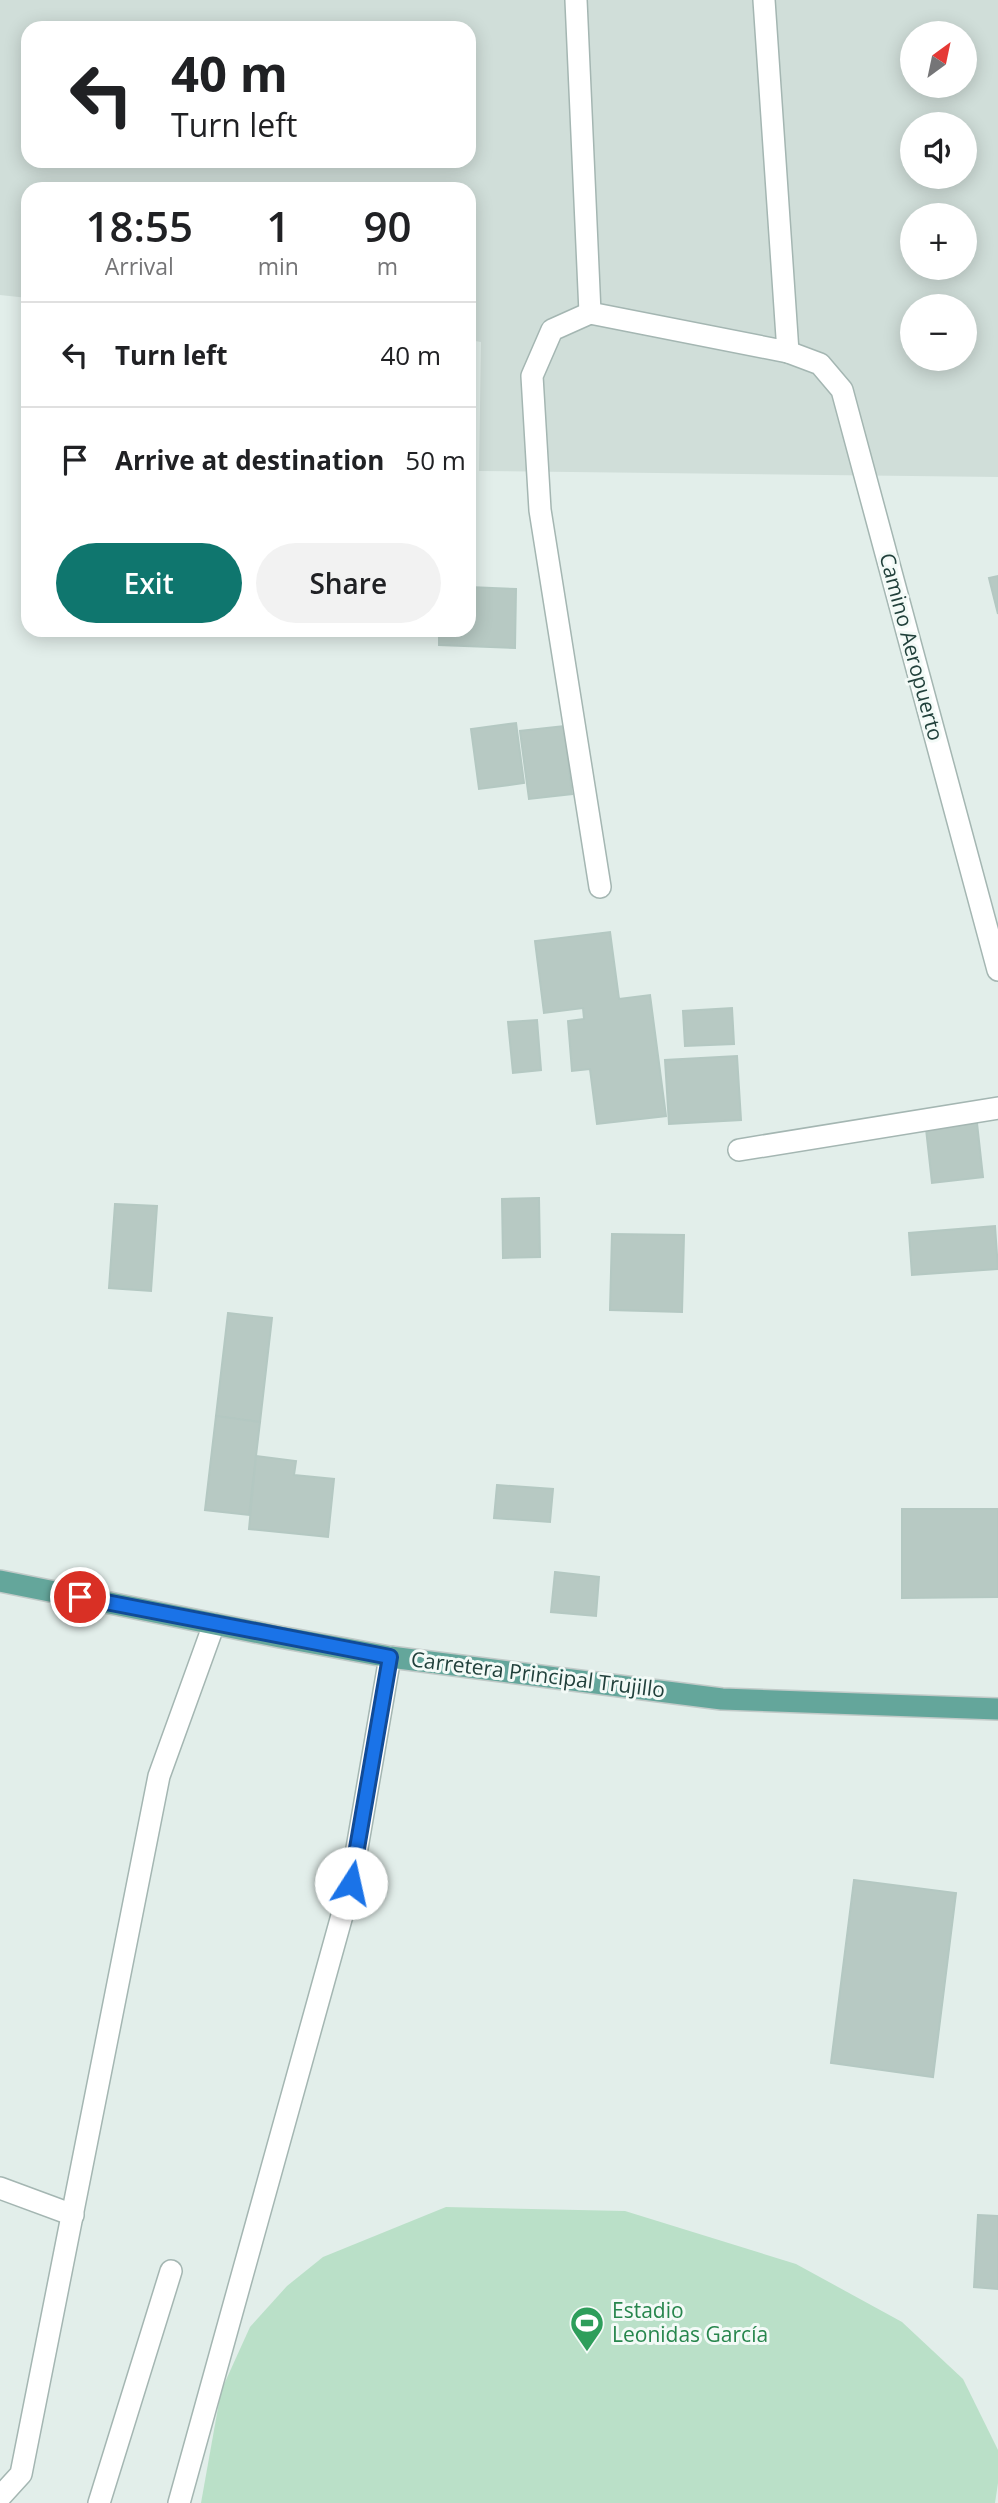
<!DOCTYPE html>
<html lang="en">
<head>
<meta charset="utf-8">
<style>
  body { margin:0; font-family:"Open Sans",sans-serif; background:#f2f2f2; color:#202124; height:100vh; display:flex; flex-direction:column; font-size:26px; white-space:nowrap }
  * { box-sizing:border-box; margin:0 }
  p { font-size:23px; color:#757577 }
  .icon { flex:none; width:38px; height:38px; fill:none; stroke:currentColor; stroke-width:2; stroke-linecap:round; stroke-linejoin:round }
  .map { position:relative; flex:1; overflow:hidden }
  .sheet { position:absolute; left:21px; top:182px; width:455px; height:455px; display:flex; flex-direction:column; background:#fff; border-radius:21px; box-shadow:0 4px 18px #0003 }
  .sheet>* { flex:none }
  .banner { position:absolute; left:21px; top:21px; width:455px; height:147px; border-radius:21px; box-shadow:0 4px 18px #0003; background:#fff; color:#202124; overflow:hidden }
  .needle { width:46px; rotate:33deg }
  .tools { position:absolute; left:900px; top:21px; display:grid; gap:14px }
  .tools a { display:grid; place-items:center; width:77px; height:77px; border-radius:50%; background:#fff; box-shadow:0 4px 18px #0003; font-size:35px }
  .pin { position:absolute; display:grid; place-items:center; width:60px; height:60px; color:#fff; margin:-30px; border:4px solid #fff; border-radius:50%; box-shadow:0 2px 7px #0007 }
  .me { position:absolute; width:77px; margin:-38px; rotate:10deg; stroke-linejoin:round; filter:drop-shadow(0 0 5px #0008) }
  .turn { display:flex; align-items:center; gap:24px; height:147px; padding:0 35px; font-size:32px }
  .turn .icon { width:91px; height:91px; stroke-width:2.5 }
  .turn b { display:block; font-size:49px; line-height:60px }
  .eta { display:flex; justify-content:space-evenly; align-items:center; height:119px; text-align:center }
  .eta b { font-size:42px; font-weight:600; line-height:49px }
  .cta { display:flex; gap:14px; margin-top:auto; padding:14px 35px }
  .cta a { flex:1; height:80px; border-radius:42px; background:#0f766e; color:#fff; font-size:28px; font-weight:600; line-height:80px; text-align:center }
  .cta a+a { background:#f2f2f2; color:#202124 }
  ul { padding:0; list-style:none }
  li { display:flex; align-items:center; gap:21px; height:105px; padding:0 35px; border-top:2px solid #e0e0e0 }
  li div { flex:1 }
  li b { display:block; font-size:26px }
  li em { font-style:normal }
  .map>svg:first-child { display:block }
  .built { fill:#d0ded9; fill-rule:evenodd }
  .pitch { fill:#bae0c8 }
  .building { fill:#b7c9c3; stroke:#b4c8c2; stroke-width:2 }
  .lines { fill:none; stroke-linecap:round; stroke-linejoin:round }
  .lane-casing { stroke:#a4b6b2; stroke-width:24 }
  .street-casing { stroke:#a4b6b2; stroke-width:24 }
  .primary-casing { stroke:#c1cac8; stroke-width:24 }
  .lane { stroke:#fff; stroke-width:21 }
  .street { stroke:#fff; stroke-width:21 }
  .primary { stroke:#64a69b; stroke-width:21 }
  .route-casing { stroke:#114b97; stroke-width:18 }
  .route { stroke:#1a73e8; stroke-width:12 }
  .labels { text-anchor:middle; stroke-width:6; stroke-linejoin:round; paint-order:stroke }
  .street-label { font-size:21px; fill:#21403b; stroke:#f3faf7 }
  .leisure-label { font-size:21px; fill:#27864d; stroke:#f3faf7; text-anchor:start }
</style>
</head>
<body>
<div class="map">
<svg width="998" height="2503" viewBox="0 0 998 2503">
  <rect width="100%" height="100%" fill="#e2eeea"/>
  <!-- built -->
  <path class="built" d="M0 0H998V477L479 471 481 342 469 340V189H28V298L0 295ZM28 28H469V161H28ZM912 33H964V86H912ZM912 124H964V177H912ZM912 215H964V268H912ZM912 306H964V359H912Z"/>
  <!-- pitch -->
  <path class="pitch" d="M446 2207 625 2211 796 2264 902 2322 963 2379 998 2450V2483L995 2503H201L221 2391 250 2327 287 2286 323 2257Z"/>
  <!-- building -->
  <g class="building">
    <path d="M998 576V614L989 578Z"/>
    <path d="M469 587 516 589 515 648 439 645V630H469Z"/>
    <path d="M516 723 524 783 479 789 471 729Z"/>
    <path d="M564 726 572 794 529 799 520 731Z"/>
    <path d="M610 932 619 999 650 995 666 1116 597 1124 590 1069 572 1071 568 1021 584 1019 583 1008 544 1013 535 941Z"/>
    <path d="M732 1008 734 1044 685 1046 683 1011Z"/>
    <path d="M537 1020 541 1070 513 1073 508 1022Z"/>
    <path d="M737 1056 741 1120 669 1124 665 1060Z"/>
    <path d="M977 1123 983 1177 932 1183 926 1129Z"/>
    <path d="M539 1198 540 1257 503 1258 502 1199Z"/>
    <path d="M115 1204 157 1206 151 1291 109 1288Z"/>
    <path d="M995 1226 998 1269 912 1275 909 1233Z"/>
    <path d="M612 1234 684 1235 682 1312 610 1310Z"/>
    <path d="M228 1313 272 1318 260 1422 216 1416Z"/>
    <path d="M216 1416 260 1422 249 1515 205 1510Z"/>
    <path d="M256 1456 296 1461 294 1475 334 1479 328 1537 249 1529Z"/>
    <path d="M497 1485 553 1489 550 1522 494 1518Z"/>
    <path d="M902 1509H998V1597L902 1598Z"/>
    <path d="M555 1572 599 1577 596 1616 551 1612Z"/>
    <path d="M854 1880 956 1893 933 2077 831 2063Z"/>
    <path d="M978 2215 998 2216V2289L974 2287Z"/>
  </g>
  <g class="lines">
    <!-- lane casing -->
    <g class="lane-casing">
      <g id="lane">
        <path d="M576 0 590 313"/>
        <path d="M600 887 540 510 532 376 552 330 590 313 788 352 764 0"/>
        <path d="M739 1150 998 1108"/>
      </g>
    </g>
    <!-- street casing -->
    <g class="street-casing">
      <g id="street">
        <path d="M788 352 820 364 842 390 998 970"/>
        <path d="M0 2188 73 2215"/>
        <path d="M0 2497 21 2474 159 1776 214 1624"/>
        <path d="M99 2503 171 2271"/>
        <path d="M179 2503 351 1883 390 1657"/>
      </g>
    </g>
    <!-- primary casing -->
    <g class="primary-casing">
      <path id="primary" d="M0 1581 280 1637 390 1657 722 1699 998 1709"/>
    </g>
    <!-- lane -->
    <use href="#lane" class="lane"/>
    <!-- street -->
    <use href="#street" class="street"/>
    <!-- primary -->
    <use href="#primary" class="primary"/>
  </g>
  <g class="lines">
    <!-- route casing -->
    <g class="route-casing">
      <path id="route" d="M80 1597 390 1657 351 1883"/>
    </g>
    <!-- route -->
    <use href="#route" class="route"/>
  </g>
  <!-- icons -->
  <defs>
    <g id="stadium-pin" transform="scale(1.75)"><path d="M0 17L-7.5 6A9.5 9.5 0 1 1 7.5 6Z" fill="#2e9e5b" stroke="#f3faf7"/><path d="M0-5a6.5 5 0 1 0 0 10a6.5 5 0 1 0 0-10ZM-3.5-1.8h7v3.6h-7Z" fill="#fff"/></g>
  </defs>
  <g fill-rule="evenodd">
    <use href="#stadium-pin" x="587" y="2323"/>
  </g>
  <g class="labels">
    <!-- street labels -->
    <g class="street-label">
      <text transform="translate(911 647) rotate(75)" y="7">Camino Aeropuerto</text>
      <text transform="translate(538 1675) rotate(7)" y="7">Carretera Principal Trujillo</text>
    </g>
    <!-- leisure labels -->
    <g class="leisure-label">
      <text x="612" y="2318">Estadio<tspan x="612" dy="24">Leonidas García</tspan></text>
    </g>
  </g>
</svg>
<div class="tools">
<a><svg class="needle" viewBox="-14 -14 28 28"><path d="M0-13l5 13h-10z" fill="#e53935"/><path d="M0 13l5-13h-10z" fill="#757577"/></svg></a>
<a><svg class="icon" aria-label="sound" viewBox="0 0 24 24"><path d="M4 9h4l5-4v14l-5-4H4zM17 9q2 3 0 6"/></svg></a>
<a>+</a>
<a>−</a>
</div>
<div class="pin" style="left:80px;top:1597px;background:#d93025"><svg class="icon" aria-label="arrive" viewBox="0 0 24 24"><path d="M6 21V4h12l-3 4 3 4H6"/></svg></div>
<svg class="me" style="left:351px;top:1883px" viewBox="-20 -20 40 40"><circle r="19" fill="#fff"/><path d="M0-13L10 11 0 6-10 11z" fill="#1a73e8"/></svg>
<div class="banner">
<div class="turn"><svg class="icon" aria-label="left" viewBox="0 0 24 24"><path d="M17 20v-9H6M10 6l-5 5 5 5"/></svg><div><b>40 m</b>Turn left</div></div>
</div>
<section class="sheet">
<div class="eta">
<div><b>18:55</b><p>Arrival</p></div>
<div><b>1</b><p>min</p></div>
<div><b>90</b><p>m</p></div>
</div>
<ul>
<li><svg class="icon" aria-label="left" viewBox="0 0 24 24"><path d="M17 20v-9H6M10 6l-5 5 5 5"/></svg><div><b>Turn left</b></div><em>40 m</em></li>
<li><svg class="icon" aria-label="arrive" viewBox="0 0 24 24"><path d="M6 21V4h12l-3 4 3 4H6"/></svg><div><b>Arrive at destination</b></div><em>50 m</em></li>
</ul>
<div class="cta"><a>Exit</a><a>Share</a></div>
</section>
</div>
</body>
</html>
